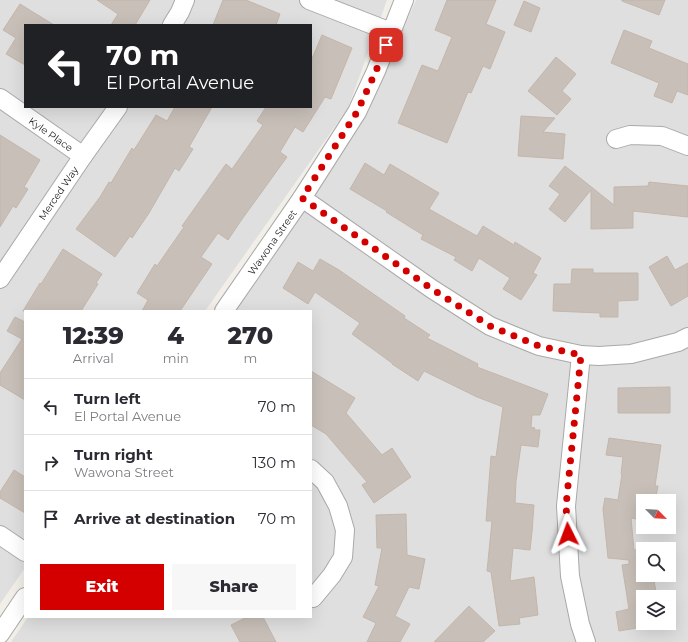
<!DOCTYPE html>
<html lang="en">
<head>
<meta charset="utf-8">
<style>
  body { margin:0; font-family:Montserrat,sans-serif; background:#f7f7f7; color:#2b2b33; height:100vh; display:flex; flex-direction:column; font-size:15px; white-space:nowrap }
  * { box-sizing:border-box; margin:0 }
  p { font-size:13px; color:#7c7c81 }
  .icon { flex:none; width:22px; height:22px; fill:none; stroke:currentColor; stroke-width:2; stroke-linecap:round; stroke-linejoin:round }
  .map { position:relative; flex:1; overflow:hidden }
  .details { position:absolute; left:24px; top:310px; width:288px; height:308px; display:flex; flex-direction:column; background:#fff; border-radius:0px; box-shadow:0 4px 16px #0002 }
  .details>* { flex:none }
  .banner { position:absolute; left:24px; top:24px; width:288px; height:84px; border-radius:0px; box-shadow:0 4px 16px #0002; background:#202124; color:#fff; overflow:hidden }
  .needle { width:26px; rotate:114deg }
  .controls { position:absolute; left:636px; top:494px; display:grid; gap:8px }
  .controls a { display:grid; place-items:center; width:40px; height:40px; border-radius:0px; background:#fff; box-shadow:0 4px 16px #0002; font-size:20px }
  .pin { position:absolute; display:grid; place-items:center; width:34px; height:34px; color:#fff; margin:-17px; border-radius:8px; box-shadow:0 2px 6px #0006 }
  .me { position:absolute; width:44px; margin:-22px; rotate:357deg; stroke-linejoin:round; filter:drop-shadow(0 0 3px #0008) }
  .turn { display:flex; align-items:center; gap:14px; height:84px; padding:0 16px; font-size:18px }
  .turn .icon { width:52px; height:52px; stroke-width:2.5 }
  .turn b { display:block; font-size:28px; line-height:34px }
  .eta { display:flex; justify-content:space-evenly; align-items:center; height:68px; text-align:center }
  .eta b { font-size:24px; font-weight:800; line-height:28px }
  .primary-button { display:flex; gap:8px; margin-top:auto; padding:8px 16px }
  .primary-button a { flex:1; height:46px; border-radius:0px; background:#d40000; color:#fff; font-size:16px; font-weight:800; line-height:46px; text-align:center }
  .primary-button a+a { background:#f7f7f7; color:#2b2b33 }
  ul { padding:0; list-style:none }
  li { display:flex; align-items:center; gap:12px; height:56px; padding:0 16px; border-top:1px solid #e1e1e2 }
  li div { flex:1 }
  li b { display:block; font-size:15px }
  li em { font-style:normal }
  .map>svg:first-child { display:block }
  .residential { fill:#e0dfdf; fill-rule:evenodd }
  .building { fill:#c7bfb8; stroke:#c4b6ab }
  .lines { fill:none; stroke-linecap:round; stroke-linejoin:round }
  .minor-casing { stroke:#a9a9a9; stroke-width:20 }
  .minor { stroke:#fff; stroke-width:18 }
  .route { stroke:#d40000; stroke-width:7; stroke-dasharray:0 12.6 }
  .labels { text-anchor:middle; stroke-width:3; stroke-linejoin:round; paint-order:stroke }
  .street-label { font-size:10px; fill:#222; stroke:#fff }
</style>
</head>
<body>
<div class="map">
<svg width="688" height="642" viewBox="0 0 688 642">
  <rect width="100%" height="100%" fill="#f2efe9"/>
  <!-- residential -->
  <g class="residential">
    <path d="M0 0H387L348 108 205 311H25V568L0 604ZM25 25H311V107H25Z"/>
    <path d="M416 0H688V642H11L28 617H311V311H234L363 120ZM643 501H669V527H643ZM643 549H669V575H643ZM643 597H669V623H643Z"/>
  </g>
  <!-- building -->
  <g class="building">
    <path d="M97 0H150L135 25H111L118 14Z"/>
    <path d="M223 0H246L280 14 276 25H213Z"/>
    <path d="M447 0H496L486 24 505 32 490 69 483 66 471 93 468 92 447 143 398 123 422 65 438 71 452 37 435 30Z"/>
    <path d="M622 0H665L659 15 622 1Z"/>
    <path d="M524 1 540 8 531 32 514 25Z"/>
    <path d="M20 4 54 25H25V65L6 54 16 38 3 30Z"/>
    <path d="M624 30 652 41 649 48 688 64V95L677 91 672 103 654 96 659 83 611 63Z"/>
    <path d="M322 35 352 48 331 99 325 97 303 132 295 127 280 152 287 157 240 222 228 240 218 233 201 257 212 264 180 311H142L148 300 137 293 155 264 157 266 184 227 182 226 226 164 232 169 263 125 257 121 266 107H311V61Z"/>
    <path d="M556 57 576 74 562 91 571 99 557 115 528 91Z"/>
    <path d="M175 107H212L189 147 193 149 179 171 175 168 149 213 132 238 130 236 115 257 76 229 100 197 109 182 111 183 132 148 134 150 156 115 167 121Z"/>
    <path d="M521 116 555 118 543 132 565 134 563 159 518 156Z"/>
    <path d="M0 135 40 160 24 187 28 189 16 208 13 206 0 227Z"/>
    <path d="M365 163 384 175 390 164 439 193 429 209 477 236 483 226 514 245 515 242 541 258 533 273 537 275 521 300 503 289 510 278 479 258 472 271 454 260 456 257 421 239 423 235 386 212 387 211 350 189Z"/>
    <path d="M565 166 614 205V187L648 186 649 182 688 186V217L633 211V228L591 229V190L565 222 549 209 560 194 549 186Z"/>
    <path d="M63 249 102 274 96 283 98 284 81 311H23L40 283 41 284Z"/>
    <path d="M667 256 675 270 688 263V296L671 306 649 267Z"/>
    <path d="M320 259 339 270 405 316 404 318 430 335 427 338 478 364 477 367 548 394 540 415H532L531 427 535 428 534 430H540L538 447 521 445 516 481 515 503 534 505 532 532 530 550 513 548 510 581 534 577 538 615 519 618 520 624 499 626 491 572 487 571 492 521H486L491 456 496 457 503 407 477 397 424 371 418 381 392 364V363L352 334 360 323 315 292 308 304 283 288 298 262 313 271Z"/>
    <path d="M572 269H593V273H638V300L618 301V317H600V313L553 311 554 284H571Z"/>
    <path d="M15 317 25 322V400L0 385V373L22 339 7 331Z"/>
    <path d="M311 371 355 398 346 413 382 455 392 448 411 477 374 503 362 485 367 482 326 434 311 425Z"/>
    <path d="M670 387V413H618V388Z"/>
    <path d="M609 438 661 445 655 486H658L655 501H643V520L631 518 634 550 643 549V575H653L657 597H643V627L619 631 616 612 629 609 622 565 629 564V560L608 558 603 509 605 498 618 500 622 474H621L623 457 606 455Z"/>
    <path d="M14 470 25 477V513L0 498V492Z"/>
    <path d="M406 514 407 555 425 559 419 589 409 587 395 616 410 624 400 642H367L376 623 363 617 379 586 375 585 382 548H377L376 515Z"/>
    <path d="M469 606 495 631 483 642H434Z"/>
    <path d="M247 617H263L276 642H240L231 625Z"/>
  </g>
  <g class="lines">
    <!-- minor casing -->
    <g class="minor-casing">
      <g id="minor">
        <path d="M309 0 391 32"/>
        <path d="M172 25 180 12 185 0"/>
        <path d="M0 98 83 156"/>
        <path d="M616 139 630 135 662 136 688 146"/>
        <path d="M302 198 432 289 490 326 539 346 581 355 599 356 631 354 678 342 688 337"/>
        <path d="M0 279 83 156 118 107"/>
        <path d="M224 311 302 198 357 112 376 71 404 0"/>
        <path d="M581 355 566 506 570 576 580 624 586 642"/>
        <path d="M311 469 325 482 338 506 345 530 343 557 332 575 313 598"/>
        <path d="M0 535 25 552"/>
        <path d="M0 634 25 597"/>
      </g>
    </g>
    <!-- minor -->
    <use href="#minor" class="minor"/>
  </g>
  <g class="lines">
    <!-- route -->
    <path class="route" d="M386 45 376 71 357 112 302 198 432 289 490 326 539 346 581 355 566 506 568 534"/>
  </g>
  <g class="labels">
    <!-- street labels -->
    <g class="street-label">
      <text transform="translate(51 134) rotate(35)" y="4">Kyle Place</text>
      <text transform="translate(58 193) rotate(-56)" y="4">Merced Way</text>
      <text transform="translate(272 242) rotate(-55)" y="4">Wawona Street</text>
    </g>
  </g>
</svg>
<div class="controls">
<a><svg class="needle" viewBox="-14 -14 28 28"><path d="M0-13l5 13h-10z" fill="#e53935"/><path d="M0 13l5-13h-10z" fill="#7c7c81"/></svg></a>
<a><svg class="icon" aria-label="search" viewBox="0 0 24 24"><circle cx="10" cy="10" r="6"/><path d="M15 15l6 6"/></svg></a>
<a><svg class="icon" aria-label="layers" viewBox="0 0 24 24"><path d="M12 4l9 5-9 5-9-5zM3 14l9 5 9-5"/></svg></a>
</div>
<div class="pin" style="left:386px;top:45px;background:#d93025"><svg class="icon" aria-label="arrive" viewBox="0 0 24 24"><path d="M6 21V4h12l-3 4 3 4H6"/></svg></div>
<svg class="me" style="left:568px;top:534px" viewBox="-20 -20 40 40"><path d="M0-17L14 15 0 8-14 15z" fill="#d40000" stroke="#fff" stroke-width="4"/></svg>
<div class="banner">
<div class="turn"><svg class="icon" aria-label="left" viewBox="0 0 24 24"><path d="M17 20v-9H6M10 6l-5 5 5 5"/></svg><div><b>70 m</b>El Portal Avenue</div></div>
</div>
<section class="details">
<div class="eta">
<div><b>12:39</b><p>Arrival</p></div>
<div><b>4</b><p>min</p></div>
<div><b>270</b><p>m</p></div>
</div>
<ul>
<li><svg class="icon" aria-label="left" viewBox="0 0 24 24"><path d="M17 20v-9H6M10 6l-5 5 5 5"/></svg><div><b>Turn left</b><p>El Portal Avenue</p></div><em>70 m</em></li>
<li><svg class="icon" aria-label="right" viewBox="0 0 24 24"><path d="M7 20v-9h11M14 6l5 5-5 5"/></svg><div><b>Turn right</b><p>Wawona Street</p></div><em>130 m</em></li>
<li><svg class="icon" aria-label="arrive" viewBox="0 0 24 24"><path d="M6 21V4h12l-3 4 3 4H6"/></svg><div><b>Arrive at destination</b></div><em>70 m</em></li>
</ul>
<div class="primary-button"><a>Exit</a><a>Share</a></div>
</section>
</div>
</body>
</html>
